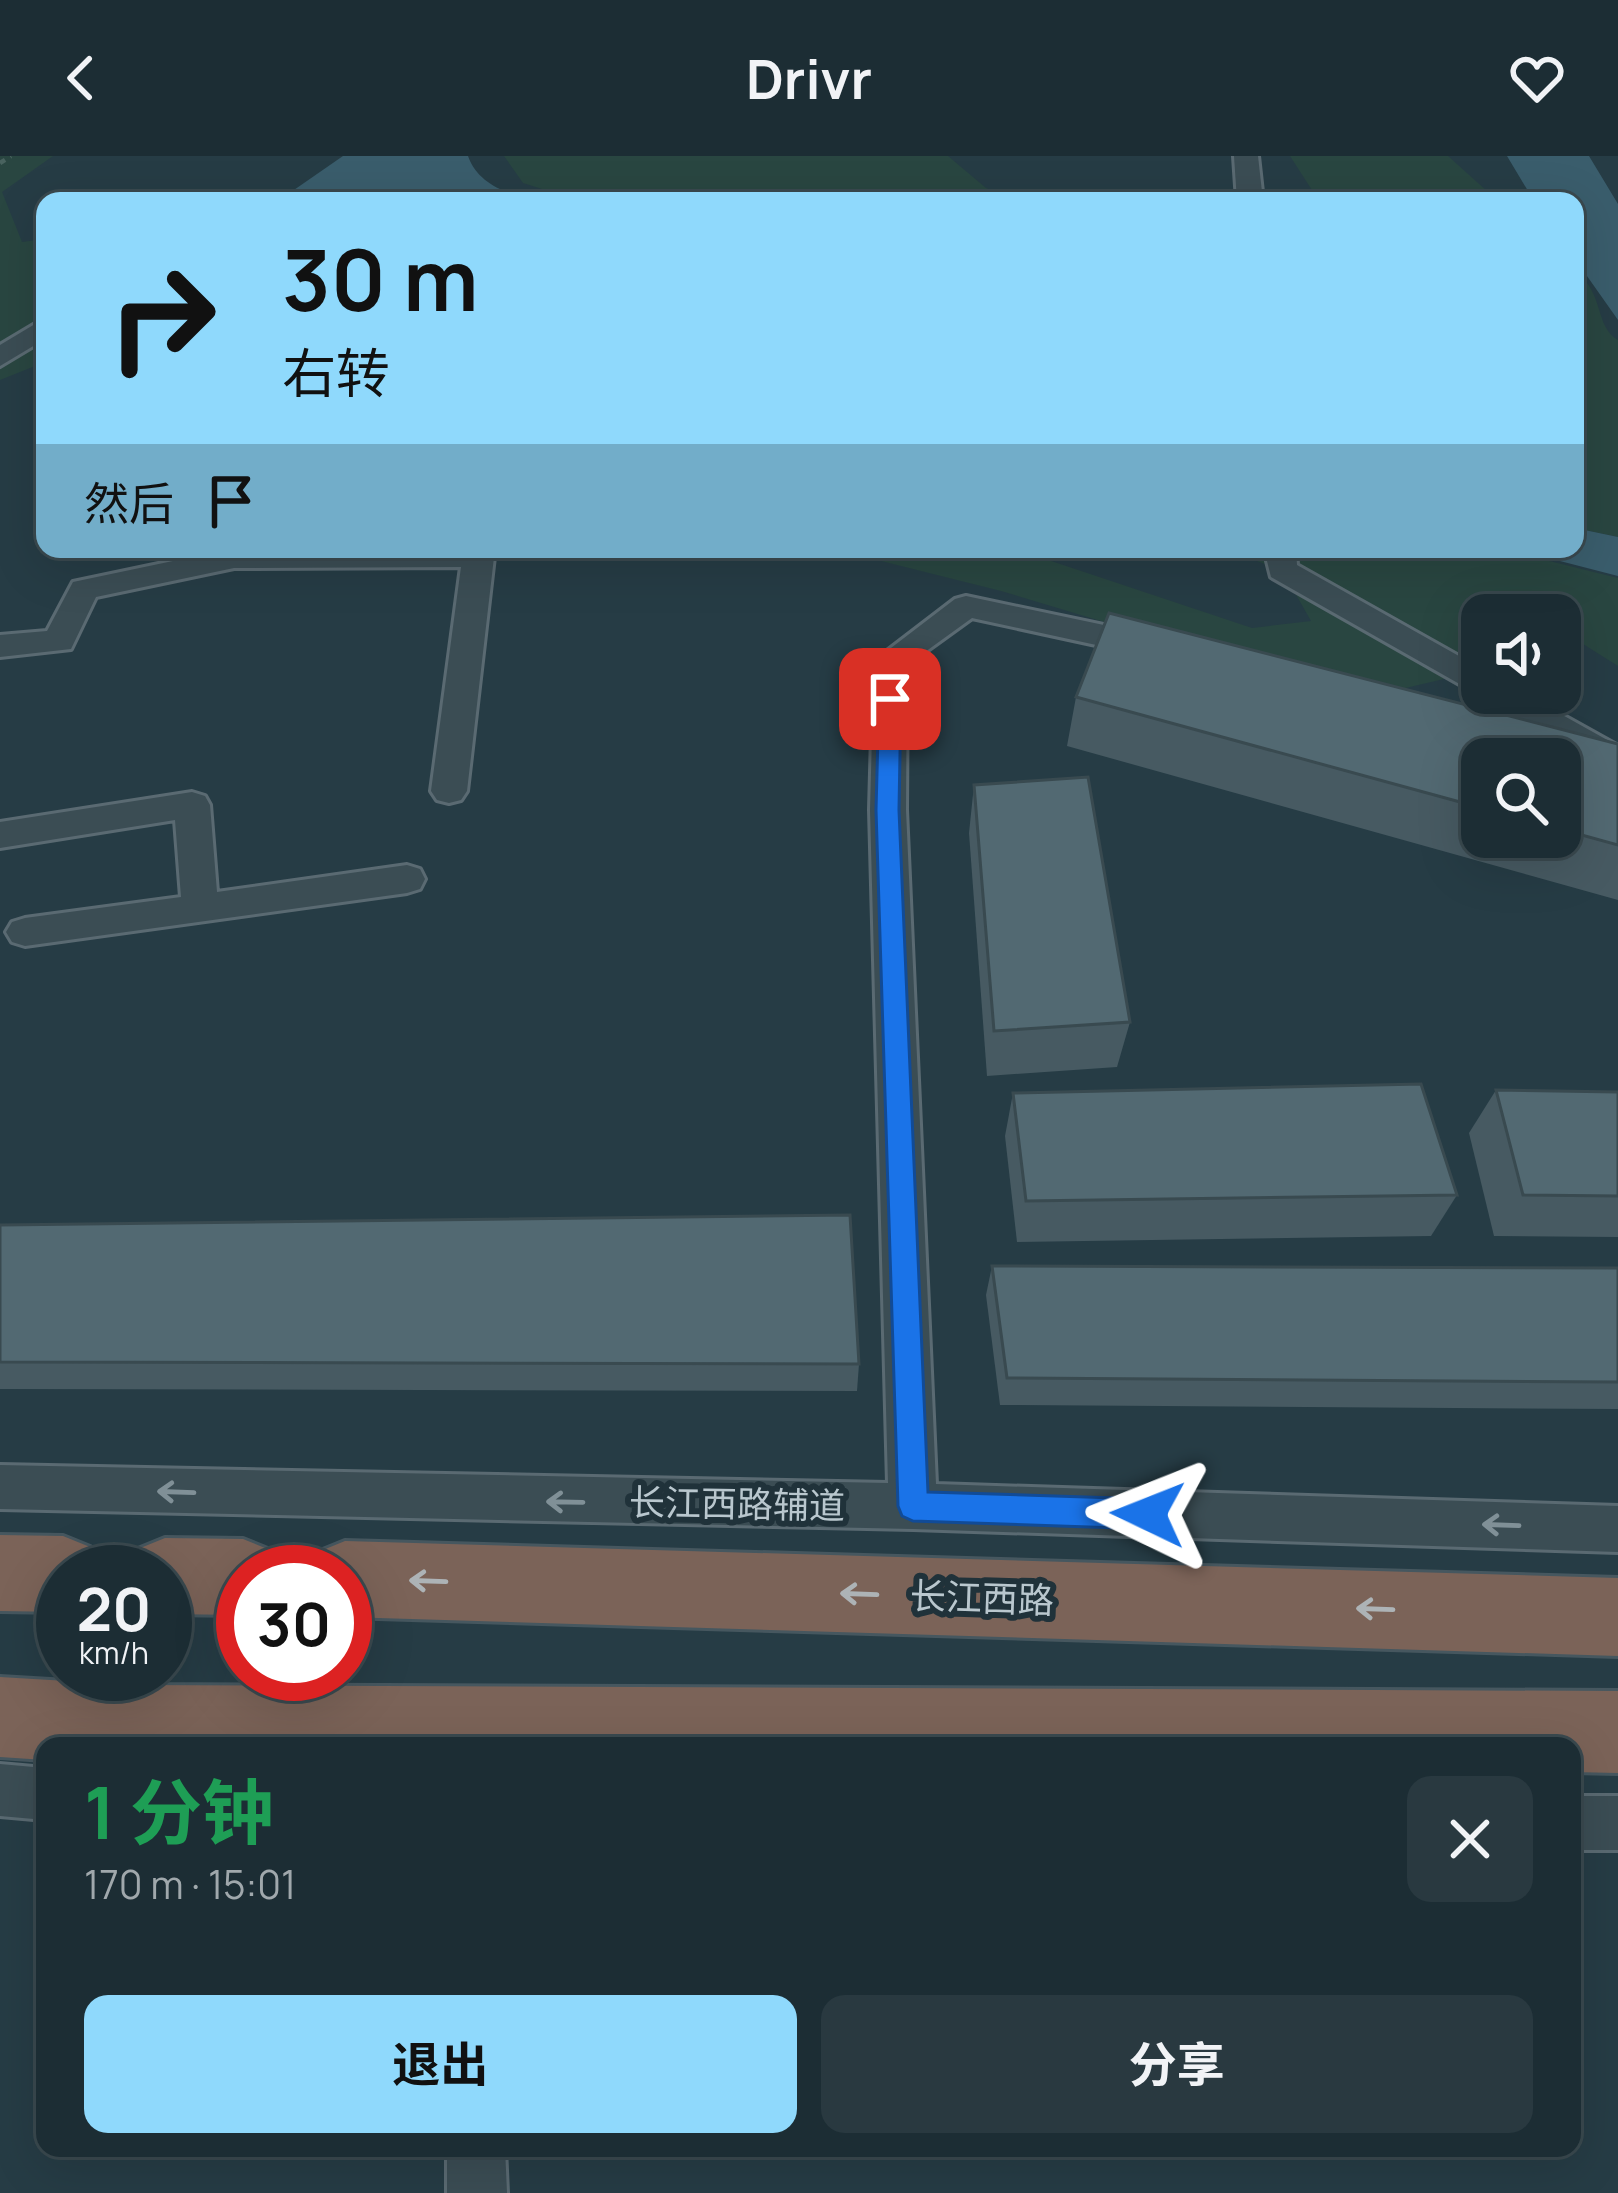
<!DOCTYPE html>
<html lang="zh">
<head>
<meta charset="utf-8">
<style>
  body { margin:0; font-family:Manrope,"Noto Sans SC",sans-serif; background:#293940; color:#f1f3f6; height:100vh; display:flex; flex-direction:column; font-size:45px; white-space:nowrap }
  * { box-sizing:border-box; margin:0 }
  p { font-size:39px; color:#a0a8ac }
  .icon { flex:none; width:66px; height:66px; fill:none; stroke:currentColor; stroke-width:2; stroke-linecap:round; stroke-linejoin:round }
  .map { position:relative; flex:1; overflow:hidden }
  .drawer { position:absolute; left:36px; top:1581px; width:1545px; height:420px; display:flex; flex-direction:column; background:#1c2d34; border-radius:24px; box-shadow:0 12px 48px #0002,0 0 0 3px #3a494f }
  .drawer>* { flex:none }
  .guide { position:absolute; left:36px; top:36px; width:1548px; height:366px; border-radius:24px; box-shadow:0 12px 48px #0002,0 0 0 3px #3a494f; background:#8fd9fc; color:#111; overflow:hidden }
  .controls { position:absolute; left:1461px; top:438px; display:grid; gap:24px }
  .controls a { display:grid; place-items:center; width:120px; height:120px; border-radius:24px; background:#1c2d34; box-shadow:0 12px 48px #0002,0 0 0 3px #3a494f; font-size:60px }
  .speed { position:absolute; left:36px; top:1389px; display:flex; gap:24px; font-size:60px; font-weight:700; text-align:center }
  .speed>* { display:grid; place-content:center; width:156px; height:156px; border-radius:50%; background:#1c2d34; box-shadow:0 12px 48px #0002,0 0 0 3px #3a494f; line-height:1 }
  .speed small { font-size:30px; font-weight:400 }
  .speed .limit { border:18px solid #d22; background:#fff; color:#111 }
  .pin { position:absolute; display:grid; place-items:center; width:102px; height:102px; color:#fff; margin:-51px; border-radius:24px; box-shadow:0 6px 18px #0006 }
  .me { position:absolute; width:132px; margin:-66px; rotate:272deg; stroke-linejoin:round; filter:drop-shadow(0 0 9px #0008) }
  .turn { display:flex; align-items:center; gap:42px; height:252px; padding:0 48px; font-size:54px }
  .turn .icon { width:156px; height:156px; stroke-width:2.5 }
  .turn b { display:block; font-size:84px; line-height:102px }
  .then { display:flex; align-items:center; height:114px; padding:0 48px; background:#0003; gap:24px; font-size:45px }
  .round { display:grid; place-items:center; flex:none; width:126px; height:126px; border-radius:24px; background:#293940 }
  .head { display:flex; align-items:center; justify-content:space-between; height:204px; padding:0 48px }
  h1 { font-size:72px; font-weight:700; line-height:90px; color:#1e9e55 }
  .cta { display:flex; gap:24px; margin-top:auto; padding:24px 48px }
  .cta a { flex:1; height:138px; border-radius:24px; background:#8fd9fc; color:#111; font-size:48px; font-weight:700; line-height:138px; text-align:center }
  .cta a+a { background:#293940; color:#f1f3f6 }
  header { display:flex; justify-content:space-between; align-items:center; height:156px; padding:0 48px; background:#1c2d34; font-size:54px; font-weight:700 }
  .map>svg:first-child { display:block }
  .green { fill:#294641 }
  .water { fill:#3a5d6c }
  .lines { fill:none; stroke-linecap:round; stroke-linejoin:round }
  .street-casing { stroke:#5a6a72; stroke-width:6 }
  .highway-casing { stroke:#46575f; stroke-width:6 }
  .path { stroke:#49635f; stroke-width:4.5; stroke-dasharray:6 6; stroke-linecap:butt }
  .street { fill:#3b4d54; fill-rule:evenodd }
  .highway { fill:#7b6358; fill-rule:evenodd }
  .wall { fill:#475a62; fill-rule:evenodd }
  .building { fill:#526972; stroke:#394a50; stroke-width:3 }
  .oneway { stroke:#809097 }
  .oneway2 { stroke:#adb3b6 }
  .route { fill:#1a73e8; stroke:#114b97; stroke-width:3 }
  .labels { text-anchor:middle; stroke-width:12; stroke-linejoin:round; paint-order:stroke }
  .street-label { font-size:36px; fill:#b9c7ce; stroke:#20323a }
</style>
</head>
<body>
<header><svg class="icon" aria-label="back" viewBox="0 0 24 24"><path d="M15 5l-7 7 7 7"/></svg>Drivr<svg class="icon" aria-label="heart" viewBox="0 0 24 24"><path d="M12 20l-8-8c-3-5 5-10 8-4 3-6 11-1 8 4z"/></svg></header>
<div class="map">
<svg width="1618" height="2037" viewBox="0 0 1618 2037">
  <rect width="100%" height="100%" fill="#263c45"/>
  <!-- green -->
  <g class="green">
    <path d="M0 0H53L2 36 22 86 45 83V206L0 224Z"/>
    <path d="M504 0H948L986 32 1017 45H580L523 27Z"/>
    <path d="M1290 0H1448L1498 45H1319Z"/>
    <path d="M1575 115C1605 137 1594 170 1618 184V381L1575 372Z"/>
    <path d="M833 393H1015L1252 472 1311 465 1282 414 1223 393H1501L1618 422V510L1583 488 1560 494V459H1482V514L1393 535 1264 514 1001 435Z"/>
  </g>
  <!-- water -->
  <g class="water">
    <path d="M343 0H468C478 28 505 36 531 45H278Z"/>
    <path d="M1507 0H1589L1618 48V164L1575 103V45H1534Z"/>
    <path d="M1575 372 1618 381V420L1513 393H1575Z"/>
  </g>
  <g class="lines">
    <!-- street casing -->
    <g class="street-casing">
      <g id="street">
        <path d="M1234 0H1258L1263 45H1237Z"/>
        <path d="M45 162V183L0 210V189Z"/>
        <path d="M230 393 489 394 494 401 467 635 461 644 449 647 437 644 431 635 461 411 234 412 96 441 71 493 0 501V479L47 475 73 426Z"/>
        <path d="M1264 393H1296L1297 409 1482 513V537H1523L1618 590V618L1271 421Z"/>
        <path d="M966 440 1156 480 1168 483 1172 491 1168 499 1156 502 972 462 907 509 906 654 936 1328 1618 1350V1396L913 1373 0 1353V1309L888 1327 870 654 874 505 955 443Z"/>
        <path d="M192 636 205 640 210 649 217 736 407 709 420 713 425 723 420 733 407 737 25 790 12 786 6 776 12 766 25 762 181 741 175 664 0 692V666Z"/>
        <path d="M0 1608 45 1612V1664L0 1660Z"/>
        <rect x="1572" y="1640" width="46" height="54"/>
        <path d="M447 1992H505L507 2037H447Z"/>
      </g>
    </g>
    <!-- highway casing -->
    <g class="highway-casing">
      <g id="highway">
        <path d="M0 1379 63 1380 90 1391 101 1416H63V1456L0 1455Z"/>
        <path d="M165 1382 243 1383 270 1394 279 1416H243V1459L165 1458V1416H128L138 1393Z"/>
        <path d="M345 1385 1618 1422V1500L345 1461V1416H309L318 1396Z"/>
        <path d="M0 1521 134 1529 1618 1535V1617L1572 1616V1590H45V1604L0 1601Z"/>
      </g>
    </g>
    <!-- path -->
    <path class="path" d="M0 7 11 0"/>
    <!-- street -->
    <use href="#street" class="street"/>
    <!-- highway -->
    <use href="#highway" class="highway"/>
  </g>
  <!-- wall -->
  <g class="wall">
    <path d="M1076 541 1618 588V744L1067 590ZM1482 603H1560V681H1482Z"/>
    <path d="M974 629 1130 866 1117 911 987 920 969 677Z"/>
    <path d="M1496 934 1618 936V1081L1494 1080 1469 977Z"/>
    <path d="M1013 937 1457 1039 1431 1080 1017 1086 1005 980Z"/>
    <path d="M0 1069 859 1208 857 1235 0 1233Z"/>
    <path d="M992 1110 1618 1112V1253L1000 1249 986 1139Z"/>
  </g>
  <!-- building -->
  <g class="building">
    <path d="M1109 457 1618 588V689L1560 673V603H1482V652L1076 541Z"/>
    <path d="M1088 621 1130 866 994 875 974 629Z"/>
    <path d="M1421 928 1457 1039 1026 1045 1013 937Z"/>
    <path d="M1496 934 1618 936V1040L1523 1039Z"/>
    <path d="M850 1059 859 1208 0 1206V1069Z"/>
    <path d="M992 1110 1618 1112V1226L1007 1222Z"/>
  </g>
  <!-- one-way arrows -->
  <defs><path id="oneway-shaft" d="M-6 0H5M1.5-3L5.5 0L1.5 3" fill="none" stroke-width="1.6" stroke-linecap="round" stroke-linejoin="round" transform="scale(3)"/></defs>
  <g class="oneway">
    <use href="#oneway-shaft" transform="translate(176 1336) rotate(-178)"/>
    <use href="#oneway-shaft" transform="translate(565 1346) rotate(-179)"/>
    <use href="#oneway-shaft" transform="translate(1501 1369) rotate(-178)"/>
  </g>
  <g class="oneway2">
    <use href="#oneway-shaft" transform="translate(428 1425) rotate(-178)"/>
    <use href="#oneway-shaft" transform="translate(859 1438) rotate(-178)"/>
    <use href="#oneway-shaft" transform="translate(1375 1453) rotate(-178)"/>
  </g>
  <!-- route -->
  <path class="route" d="M890 535 901 543 899 654 928 1336 1148 1343 1159 1347 1164 1358 1159 1368 1148 1373 913 1365 902 1360 898 1350 876 654 879 543Z"/>
  <g class="labels">
    <!-- street labels -->
    <g class="street-label">
      <text transform="translate(737 1348) rotate(1)" y="13">长江西路辅道</text>
      <text transform="translate(982 1442) rotate(2)" y="13">长江西路</text>
    </g>
  </g>
</svg>
<div class="controls">
<a><svg class="icon" aria-label="sound" viewBox="0 0 24 24"><path d="M4 9h4l5-4v14l-5-4H4zM17 9q2 3 0 6"/></svg></a>
<a><svg class="icon" aria-label="search" viewBox="0 0 24 24"><circle cx="10" cy="10" r="6"/><path d="M15 15l6 6"/></svg></a>
</div>
<div class="speed"><div>20<small>km/h</small></div><div class="limit">30</div></div>
<div class="pin" style="left:890px;top:543px;background:#d93025"><svg class="icon" aria-label="arrive" viewBox="0 0 24 24"><path d="M6 21V4h12l-3 4 3 4H6"/></svg></div>
<svg class="me" style="left:1148px;top:1358px" viewBox="-20 -20 40 40"><path d="M0-17L14 15 0 8-14 15z" fill="#1a73e8" stroke="#fff" stroke-width="4"/></svg>
<div class="guide">
<div class="turn"><svg class="icon" aria-label="right" viewBox="0 0 24 24"><path d="M7 20v-9h11M14 6l5 5-5 5"/></svg><div><b>30 m</b>右转</div></div>
<div class="then">然后<svg class="icon" aria-label="arrive" viewBox="0 0 24 24"><path d="M6 21V4h12l-3 4 3 4H6"/></svg></div>
</div>
<section class="drawer">
<div class="head"><div><h1>1 分钟</h1><p>170 m · 15:01</p></div><a class="round"><svg class="icon" aria-label="close" viewBox="0 0 24 24"><path d="M6 6l12 12M18 6L6 18"/></svg></a></div>
<div class="cta"><a>退出</a><a>分享</a></div>
</section>
</div>
</body>
</html>
